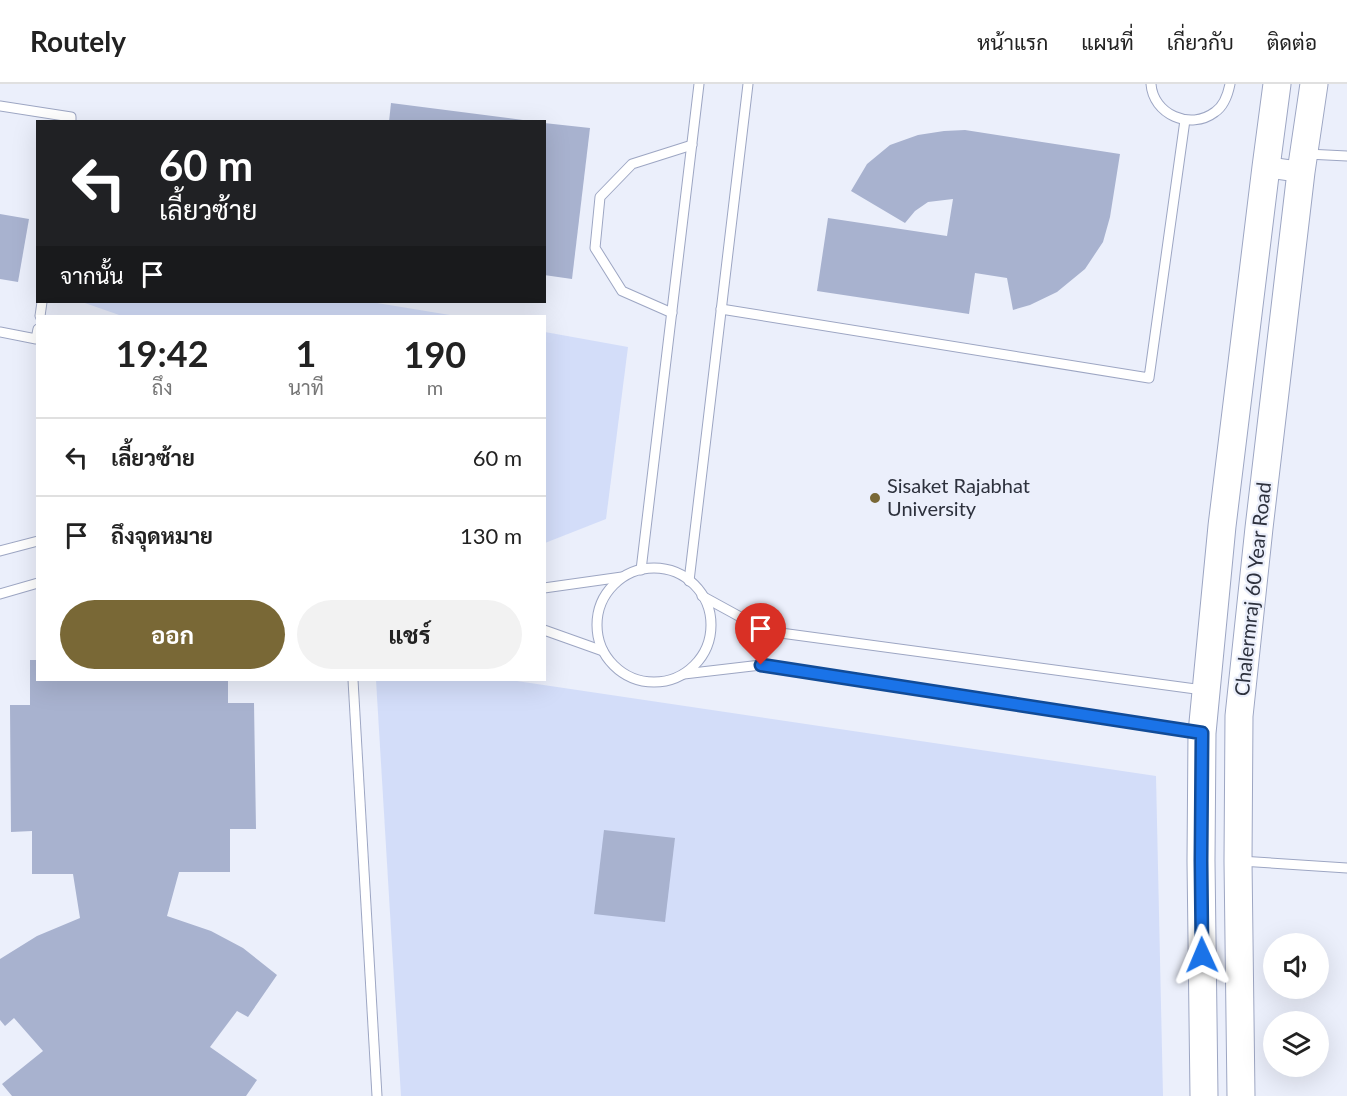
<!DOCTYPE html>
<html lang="th">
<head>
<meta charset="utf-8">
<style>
  body { margin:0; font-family:Lato,Sarabun,sans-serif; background:#f2f2f2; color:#222; height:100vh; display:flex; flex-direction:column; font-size:22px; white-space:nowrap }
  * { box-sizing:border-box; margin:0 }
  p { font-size:20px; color:#767676 }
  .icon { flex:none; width:33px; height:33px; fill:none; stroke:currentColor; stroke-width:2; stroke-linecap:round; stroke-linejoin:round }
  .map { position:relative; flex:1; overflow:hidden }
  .drawer { position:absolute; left:36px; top:231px; width:510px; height:366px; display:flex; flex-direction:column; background:#fff; border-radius:0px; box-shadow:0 6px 24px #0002 }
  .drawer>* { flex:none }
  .top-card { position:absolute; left:36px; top:36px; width:510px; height:183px; border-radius:0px; box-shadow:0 6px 24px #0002; background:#202124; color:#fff; overflow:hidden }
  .buttons { position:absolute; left:1263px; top:849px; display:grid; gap:12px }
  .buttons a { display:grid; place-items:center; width:66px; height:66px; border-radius:50%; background:#fff; box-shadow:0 6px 24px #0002; font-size:30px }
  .pin { position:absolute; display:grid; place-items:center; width:51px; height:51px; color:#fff; margin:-62px -26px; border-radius:50% 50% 50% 0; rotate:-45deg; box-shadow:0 0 6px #0007 }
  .pin .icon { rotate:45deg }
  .me { position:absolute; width:66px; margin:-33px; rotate:359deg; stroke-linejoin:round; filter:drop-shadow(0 0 4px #0008) }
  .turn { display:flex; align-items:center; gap:21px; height:126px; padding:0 24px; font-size:27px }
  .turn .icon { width:78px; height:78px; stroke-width:2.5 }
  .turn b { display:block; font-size:42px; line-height:51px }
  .then { display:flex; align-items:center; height:57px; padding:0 24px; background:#0003; gap:12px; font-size:22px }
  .eta { display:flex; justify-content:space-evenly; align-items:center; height:102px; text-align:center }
  .eta b { font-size:36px; font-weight:700; line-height:42px }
  .action { display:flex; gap:12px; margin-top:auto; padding:12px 24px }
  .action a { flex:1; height:69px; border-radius:36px; background:#796836; color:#fff; font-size:24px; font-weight:700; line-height:69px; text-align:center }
  .action a+a { background:#f2f2f2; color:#222 }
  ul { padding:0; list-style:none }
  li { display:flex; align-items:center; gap:18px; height:78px; padding:0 24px; border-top:2px solid #e0e0e0 }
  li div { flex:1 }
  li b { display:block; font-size:22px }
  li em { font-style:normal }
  header { display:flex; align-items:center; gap:36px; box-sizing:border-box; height:84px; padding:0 30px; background:#fff; border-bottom:2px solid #e0e0e0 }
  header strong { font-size:28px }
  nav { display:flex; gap:33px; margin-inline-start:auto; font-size:21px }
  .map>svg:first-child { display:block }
  .green { fill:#d3ddf9 }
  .building { fill:#a8b2cf }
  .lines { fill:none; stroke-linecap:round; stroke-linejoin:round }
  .lane-casing { stroke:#9da6c3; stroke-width:11 }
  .street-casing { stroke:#9da6c3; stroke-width:22 }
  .secondary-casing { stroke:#9da6c3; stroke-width:29 }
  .lane { stroke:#fff; stroke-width:9 }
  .street { stroke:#fff; stroke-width:20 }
  .secondary { stroke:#fff; stroke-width:27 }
  .route-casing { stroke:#114b97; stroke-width:15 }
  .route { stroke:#1a73e8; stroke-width:10 }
  .poi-dot { fill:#796836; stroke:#ebeffb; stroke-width:2 }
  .labels { text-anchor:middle; stroke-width:4.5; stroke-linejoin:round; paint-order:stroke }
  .poi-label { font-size:20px; fill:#2d313d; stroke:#ebeffb; text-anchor:start }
  .street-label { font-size:20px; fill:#2d313d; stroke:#ebeffb }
</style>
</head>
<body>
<header>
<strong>Routely</strong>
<nav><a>หน้าแรก</a><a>แผนที่</a><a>เกี่ยวกับ</a><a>ติดต่อ</a></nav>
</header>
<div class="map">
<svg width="1347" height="1012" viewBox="0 0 1347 1012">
  <rect width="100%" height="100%" fill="#ebeffb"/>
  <!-- green -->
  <g class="green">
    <path d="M82 218H371L456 232H122Z"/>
    <path d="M545 248 628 263 606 435 545 459Z"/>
    <path d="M376 596H510L1156 692 1163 1012H401Z"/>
  </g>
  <!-- building -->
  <g class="building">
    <path d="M391 19 523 36V38H389Z"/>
    <path d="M544 39 590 44 572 195 544 191Z"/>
    <path d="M965 46 1120 70 1110 133 1103 158 1085 185 1057 208 1030 221 1013 226 1007 194 975 189 969 230 817 207 828 134 947 152 953 115 928 118 915 127 905 139 851 107 867 80 890 61 918 51 944 47Z"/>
    <path d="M0 130 29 135 18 198 0 195Z"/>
    <path d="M30 576H38V596H228V619H254L256 745H230V788H179L167 832 211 847 243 864 277 891 248 933 237 927 210 963 257 996 246 1012H12L2 1000 43 967 14 934 5 942 0 936V875L37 852 80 834 73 790H32V747L11 748 10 621H30Z"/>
    <path d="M604 746 675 754 665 838 594 830Z"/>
  </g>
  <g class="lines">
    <!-- lane casing -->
    <g class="lane-casing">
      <g id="lane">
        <path d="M1151 0C1153 30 1190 47 1215 28 1224 22 1228 10 1230 0"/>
        <path d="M0 22 71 33V38"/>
        <path d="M1307 70 1347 72"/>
        <path d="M721 225 1149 294 1185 36"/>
        <path d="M672 229 622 207 595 164 600 113 632 80 692 61"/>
        <path d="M40 232 42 218"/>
        <path d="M0 248 36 255 38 245"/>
        <path d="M0 467 38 457"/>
        <circle cx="654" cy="541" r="57"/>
        <path d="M641 486 699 0"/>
        <path d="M689 497 748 0"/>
        <path d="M544 504 622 493"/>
        <path d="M0 510 38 499"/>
        <path d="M702 512 766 547 1203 606"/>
        <path d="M544 546 603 567"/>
        <path d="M684 590 761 581 1200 649"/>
        <path d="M353 596 377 1012"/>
        <path d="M1240 777 1347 784"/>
      </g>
    </g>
    <!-- street casing -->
    <g class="street-casing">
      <path id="street" d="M1266 83 1301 88"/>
    </g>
    <!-- secondary casing -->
    <g class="secondary-casing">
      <g id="secondary">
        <path d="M1204 1012 1201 777 1202 649 1222 442 1266 83 1277 0"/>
        <path d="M1241 1012 1238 777 1239 632 1259 444 1301 88 1314 0"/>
      </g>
    </g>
    <!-- lane -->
    <use href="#lane" class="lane"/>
    <!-- street -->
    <use href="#street" class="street"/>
    <!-- secondary -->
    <use href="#secondary" class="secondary"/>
  </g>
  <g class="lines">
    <!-- route casing -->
    <g class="route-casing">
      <path id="route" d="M761 581 1202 649 1201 777 1202 871"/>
    </g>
    <!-- route -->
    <use href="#route" class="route"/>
  </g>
  <!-- markers -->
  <circle class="poi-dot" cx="875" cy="414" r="6"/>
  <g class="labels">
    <!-- poi labels -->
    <g class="poi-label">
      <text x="887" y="409">Sisaket Rajabhat<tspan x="887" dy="23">University</tspan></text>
    </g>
    <!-- street labels -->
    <g class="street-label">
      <text transform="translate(1253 505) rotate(-84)" y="7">Chalermraj 60 Year Road</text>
    </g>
  </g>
</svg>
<div class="buttons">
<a><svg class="icon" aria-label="sound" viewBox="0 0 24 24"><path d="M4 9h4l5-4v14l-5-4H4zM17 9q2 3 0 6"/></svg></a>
<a><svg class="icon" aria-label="layers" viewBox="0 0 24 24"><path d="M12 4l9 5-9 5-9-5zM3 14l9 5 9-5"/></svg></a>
</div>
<div class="pin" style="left:761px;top:581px;background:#d93025"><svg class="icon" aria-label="arrive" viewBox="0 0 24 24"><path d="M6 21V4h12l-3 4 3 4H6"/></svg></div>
<svg class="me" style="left:1202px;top:871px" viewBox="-20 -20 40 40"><path d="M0-17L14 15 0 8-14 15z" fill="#1a73e8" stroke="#fff" stroke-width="4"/></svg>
<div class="top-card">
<div class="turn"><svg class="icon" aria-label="left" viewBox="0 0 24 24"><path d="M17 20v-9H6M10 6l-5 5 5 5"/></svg><div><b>60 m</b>เลี้ยวซ้าย</div></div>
<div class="then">จากนั้น<svg class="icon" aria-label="arrive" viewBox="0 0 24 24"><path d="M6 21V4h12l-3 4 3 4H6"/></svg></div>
</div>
<section class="drawer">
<div class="eta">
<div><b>19:42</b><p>ถึง</p></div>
<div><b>1</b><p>นาที</p></div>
<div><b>190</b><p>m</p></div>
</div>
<ul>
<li><svg class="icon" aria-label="left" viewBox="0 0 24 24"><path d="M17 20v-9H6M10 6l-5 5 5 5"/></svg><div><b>เลี้ยวซ้าย</b></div><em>60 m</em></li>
<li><svg class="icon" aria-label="arrive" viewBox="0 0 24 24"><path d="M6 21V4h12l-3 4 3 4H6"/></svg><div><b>ถึงจุดหมาย</b></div><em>130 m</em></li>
</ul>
<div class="action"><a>ออก</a><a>แชร์</a></div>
</section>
</div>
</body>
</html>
